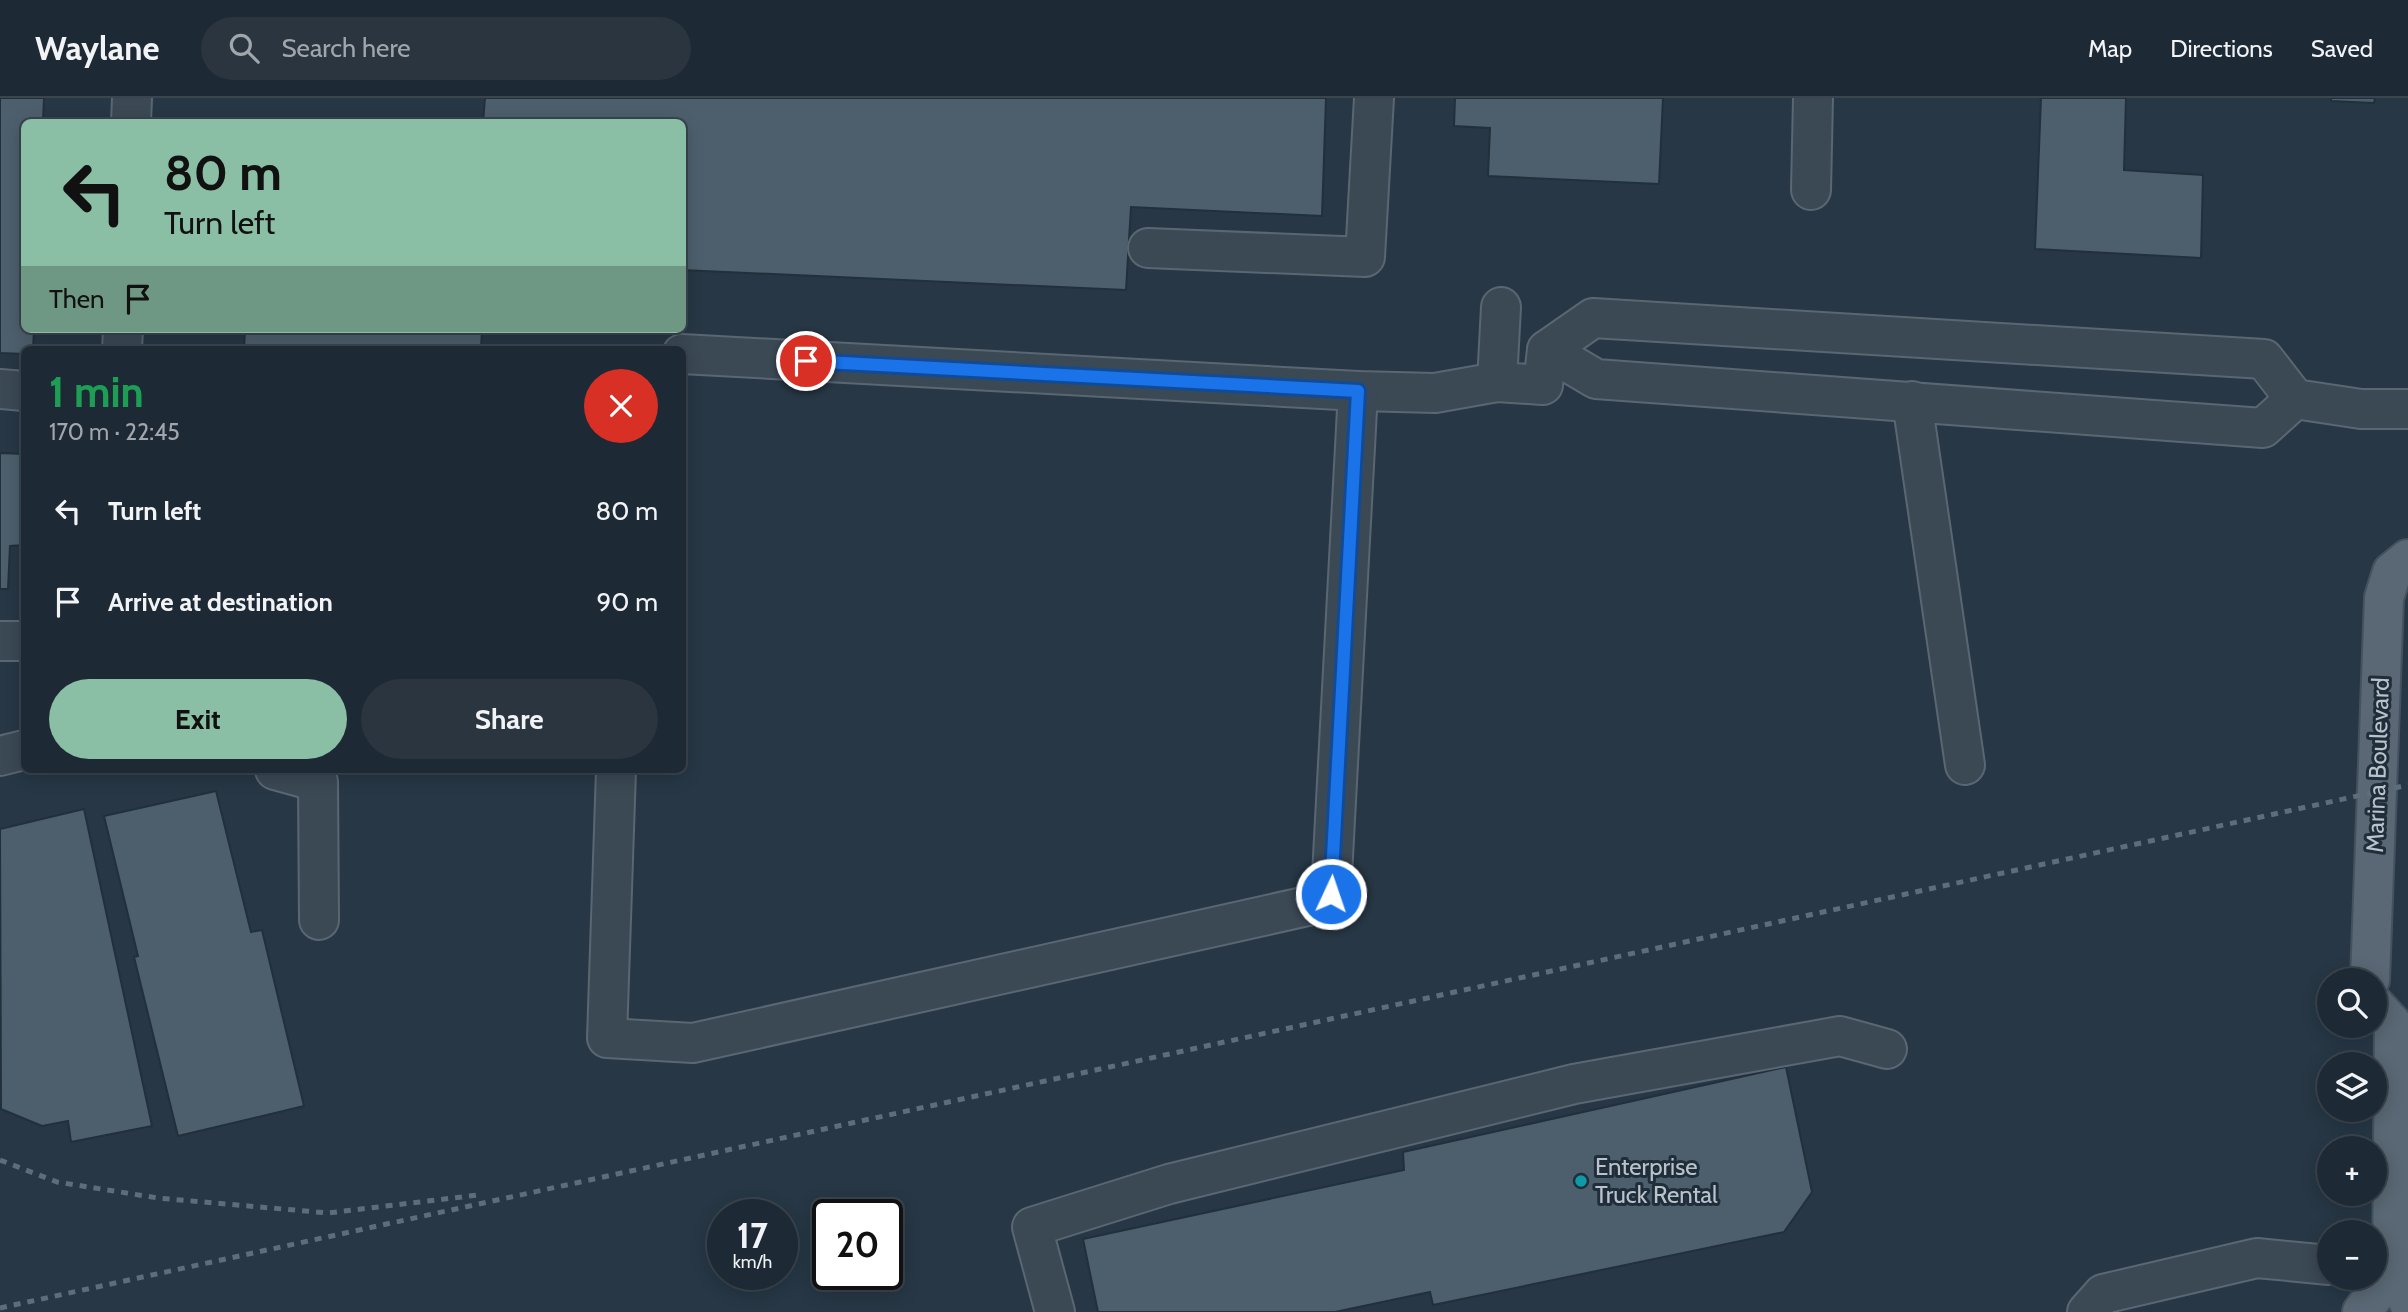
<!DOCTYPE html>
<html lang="en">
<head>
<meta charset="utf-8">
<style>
  body { margin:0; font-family:Cabin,sans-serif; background:#2a3540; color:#f1f3f6; height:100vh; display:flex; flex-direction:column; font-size:26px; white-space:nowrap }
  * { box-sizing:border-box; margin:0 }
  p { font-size:23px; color:#a0a6ac }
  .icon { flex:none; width:38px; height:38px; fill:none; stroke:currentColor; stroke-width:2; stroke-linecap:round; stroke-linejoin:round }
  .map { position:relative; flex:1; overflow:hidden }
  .details { position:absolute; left:21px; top:248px; width:665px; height:427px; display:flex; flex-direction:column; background:#1d2934; border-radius:10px; box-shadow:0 4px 18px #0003,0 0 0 2px #3b454f }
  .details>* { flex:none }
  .top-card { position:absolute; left:21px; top:21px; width:665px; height:214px; border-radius:10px; box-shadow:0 4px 18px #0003,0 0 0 2px #3b454f; background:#8abfa5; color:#111; overflow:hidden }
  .controls { position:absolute; left:2317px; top:870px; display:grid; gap:14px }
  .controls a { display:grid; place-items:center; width:70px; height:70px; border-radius:50%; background:#1d2934; box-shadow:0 4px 18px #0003,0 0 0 2px #3b454f; font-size:35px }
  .speed { position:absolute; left:707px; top:1101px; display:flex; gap:14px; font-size:35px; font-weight:700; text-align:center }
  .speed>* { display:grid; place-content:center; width:91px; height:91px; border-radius:50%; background:#1d2934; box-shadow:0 4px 18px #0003,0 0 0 2px #3b454f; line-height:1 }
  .speed small { font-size:18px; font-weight:400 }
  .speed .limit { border:4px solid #111; border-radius:10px; background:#fff; color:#111 }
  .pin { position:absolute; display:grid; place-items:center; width:60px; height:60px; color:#fff; margin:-30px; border:4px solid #fff; border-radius:50%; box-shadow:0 2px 7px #0007 }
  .me { position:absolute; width:77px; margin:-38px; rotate:3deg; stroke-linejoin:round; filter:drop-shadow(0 0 5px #0008) }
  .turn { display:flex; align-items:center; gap:24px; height:147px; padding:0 28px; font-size:32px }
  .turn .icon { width:91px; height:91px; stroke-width:2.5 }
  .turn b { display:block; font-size:49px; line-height:60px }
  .then { display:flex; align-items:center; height:66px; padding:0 28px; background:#0003; gap:14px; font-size:26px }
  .round { display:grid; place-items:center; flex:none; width:74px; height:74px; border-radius:37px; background:#2a3540 }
  .head { display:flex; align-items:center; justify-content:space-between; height:119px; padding:0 28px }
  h1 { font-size:42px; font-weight:800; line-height:52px; color:#1e9e55 }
  .cta { display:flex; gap:14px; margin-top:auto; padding:14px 28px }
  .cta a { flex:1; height:80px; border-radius:42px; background:#8abfa5; color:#111; font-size:28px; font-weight:800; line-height:80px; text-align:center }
  .cta a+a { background:#2a3540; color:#f1f3f6 }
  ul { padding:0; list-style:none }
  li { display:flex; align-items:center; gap:21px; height:91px; padding:0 28px }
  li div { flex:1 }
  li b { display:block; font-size:26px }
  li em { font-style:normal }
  header { display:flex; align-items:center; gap:42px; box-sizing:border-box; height:98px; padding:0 35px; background:#1d2934; border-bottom:2px solid #3b454f }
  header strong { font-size:33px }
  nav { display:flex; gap:38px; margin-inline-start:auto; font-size:24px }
  .search { width:490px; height:63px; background:#2a3540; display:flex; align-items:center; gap:18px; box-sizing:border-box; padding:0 24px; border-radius:38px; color:#a0a6ac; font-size:26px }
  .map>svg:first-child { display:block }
  .building { fill:#4d5f6d; stroke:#22303c; stroke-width:2 }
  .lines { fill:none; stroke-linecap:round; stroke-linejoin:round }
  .minor-casing { stroke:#5a6672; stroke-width:42 }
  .major-casing { stroke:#45525e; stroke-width:42 }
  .minor { stroke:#3b4955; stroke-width:38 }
  .major { stroke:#596874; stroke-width:38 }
  .rail { stroke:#5d6d7b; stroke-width:5; stroke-dasharray:7 7; stroke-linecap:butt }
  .route-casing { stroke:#114b97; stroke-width:18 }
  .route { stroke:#1a73e8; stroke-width:12 }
  .culture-dot { fill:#0f9aa8; stroke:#202e3a; stroke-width:2.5 }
  .labels { text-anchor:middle; stroke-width:6; stroke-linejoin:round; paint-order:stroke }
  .street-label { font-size:24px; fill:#b9c3ce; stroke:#202e3a }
  .poi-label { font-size:24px; fill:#b9c3ce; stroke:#202e3a; text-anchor:start }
</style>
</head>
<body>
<header>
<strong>Waylane</strong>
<div class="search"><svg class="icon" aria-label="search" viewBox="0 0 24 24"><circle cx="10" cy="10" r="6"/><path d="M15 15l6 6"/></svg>Search here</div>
<nav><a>Map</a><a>Directions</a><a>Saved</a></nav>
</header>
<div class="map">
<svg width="2408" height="1214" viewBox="0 0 2408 1214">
  <rect width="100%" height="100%" fill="#273745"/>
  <!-- building -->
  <g class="building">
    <path d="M0 0H44L43 24H24V231H34L33 252H24V256L0 255Z"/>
    <path d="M485 0H1326L1322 118 1131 109 1126 192 682 172V24H483Z"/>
    <path d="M1455 0H1663L1659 86 1488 78 1490 30 1454 28Z"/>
    <path d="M2041 0H2126L2124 72 2203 77 2201 160 2035 151Z"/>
    <path d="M2331 0H2375L2374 5 2331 3Z"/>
    <path d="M245 231H482L481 252H244Z"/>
    <path d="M0 355 24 356V447L10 448 8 491H0Z"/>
    <path d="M216 693 251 834 262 832 304 1008 178 1038 134 859 138 858 104 718Z"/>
    <path d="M84 711 152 1028 71 1044 68 1023 42 1028 1 1011 0 731Z"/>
    <path d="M1786 969 1812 1094 1784 1134 1433 1207 1430 1194 1335 1214H1098L1083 1141 1404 1072 1403 1054Z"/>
  </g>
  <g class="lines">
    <!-- minor casing -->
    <g class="minor-casing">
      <g id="minor">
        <path d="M131 24 132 0"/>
        <path d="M1811 92 1813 0"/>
        <path d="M1148 150 1365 159 1374 0"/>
        <path d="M1501 209 1497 284 1543 287 1547 252"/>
        <path d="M122 252 123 231"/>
        <path d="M682 256 1358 293 1435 295 1497 284"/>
        <path d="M0 291 24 293"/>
        <path d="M2295 301 2263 330 1596 281 1547 252 1593 220 2264 261 2295 301 2361 311H2408"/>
        <path d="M1912 303 1965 667"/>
        <path d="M0 543H24"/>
        <path d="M0 658 24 652"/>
        <path d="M275 672 318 684 319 822"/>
        <path d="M616 672 607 940 693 945 1321 805 1331 796 1358 293"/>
        <path d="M1055 1214 1032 1129 1169 1086 1574 986 1840 938 1887 951"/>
        <path d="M2087 1214 2103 1196 2257 1160 2329 1167"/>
      </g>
    </g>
    <!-- major casing -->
    <g class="major-casing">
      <g id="major">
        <path d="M2370 882 2384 500 2392 474 2408 461"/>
        <path d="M2375 907 2394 928 2392 1173 2408 1203"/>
        <path d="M2362 1214 2392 1173"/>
      </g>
    </g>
    <!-- minor -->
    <use href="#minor" class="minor"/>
    <!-- major -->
    <use href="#major" class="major"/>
    <!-- rail -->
    <g class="rail">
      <path d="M0 1062 57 1084 158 1100 328 1115 478 1097"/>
      <path d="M0 1210 2408 687"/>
    </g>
  </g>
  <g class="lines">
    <!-- route casing -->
    <g class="route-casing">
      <path id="route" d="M806 263 1358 293 1331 796"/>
    </g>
    <!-- route -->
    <use href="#route" class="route"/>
  </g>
  <!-- markers -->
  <circle class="culture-dot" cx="1581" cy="1083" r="7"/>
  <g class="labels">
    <!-- street labels -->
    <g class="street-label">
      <text transform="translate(2378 667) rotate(-88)" y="8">Marina Boulevard</text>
    </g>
    <!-- poi labels -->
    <g class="poi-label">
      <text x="1595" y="1077">Enterprise<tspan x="1595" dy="28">Truck Rental</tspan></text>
    </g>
  </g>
</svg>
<div class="controls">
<a><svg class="icon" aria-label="search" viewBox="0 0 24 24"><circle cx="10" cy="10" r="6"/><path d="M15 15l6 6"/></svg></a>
<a><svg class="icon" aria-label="layers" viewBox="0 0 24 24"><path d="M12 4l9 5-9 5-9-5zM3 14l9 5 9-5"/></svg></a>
<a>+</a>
<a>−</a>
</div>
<div class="speed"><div>17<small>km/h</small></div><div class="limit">20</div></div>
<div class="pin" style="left:806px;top:263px;background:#d93025"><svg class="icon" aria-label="arrive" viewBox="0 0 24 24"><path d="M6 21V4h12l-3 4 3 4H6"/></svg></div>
<svg class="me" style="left:1331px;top:796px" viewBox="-20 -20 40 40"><circle r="17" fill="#1a73e8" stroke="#fff" stroke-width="3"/><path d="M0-11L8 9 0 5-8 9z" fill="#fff"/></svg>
<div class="top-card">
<div class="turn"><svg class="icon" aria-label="left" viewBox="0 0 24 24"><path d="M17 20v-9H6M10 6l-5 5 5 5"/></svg><div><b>80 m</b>Turn left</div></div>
<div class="then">Then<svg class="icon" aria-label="arrive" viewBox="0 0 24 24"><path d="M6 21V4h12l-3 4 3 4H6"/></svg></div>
</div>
<section class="details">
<div class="head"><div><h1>1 min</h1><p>170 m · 22:45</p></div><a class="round" style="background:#d93025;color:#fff"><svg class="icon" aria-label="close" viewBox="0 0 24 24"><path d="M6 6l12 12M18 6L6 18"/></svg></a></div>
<ul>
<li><svg class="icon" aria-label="left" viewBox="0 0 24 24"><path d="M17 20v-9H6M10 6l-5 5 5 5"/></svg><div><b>Turn left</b></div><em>80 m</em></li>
<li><svg class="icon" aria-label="arrive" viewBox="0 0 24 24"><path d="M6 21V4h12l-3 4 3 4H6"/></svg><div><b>Arrive at destination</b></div><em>90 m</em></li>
</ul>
<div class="cta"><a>Exit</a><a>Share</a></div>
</section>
</div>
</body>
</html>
